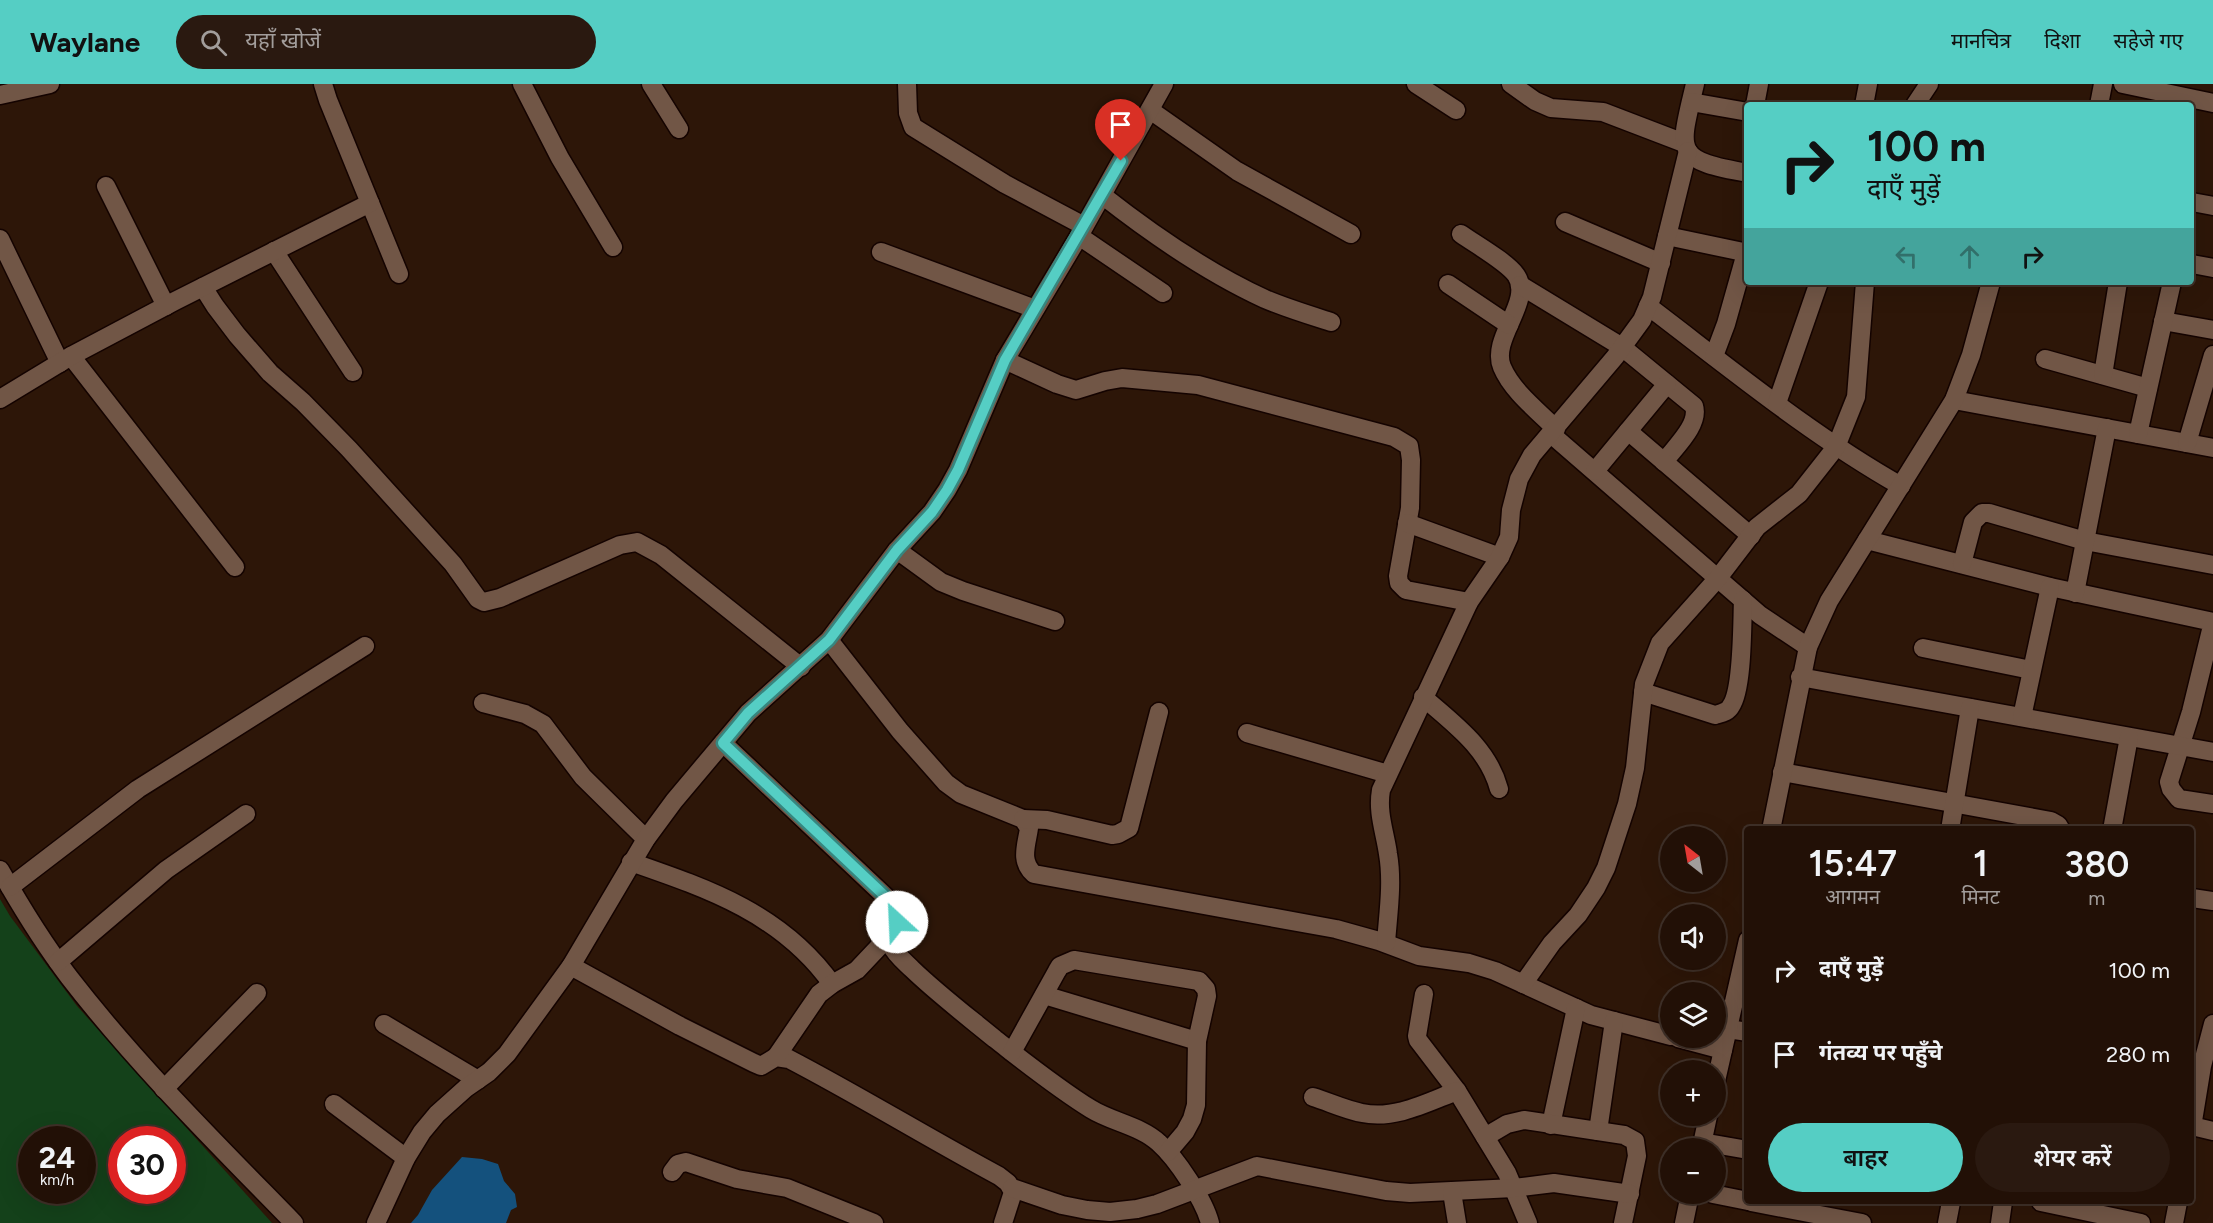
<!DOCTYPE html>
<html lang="hi">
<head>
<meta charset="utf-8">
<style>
  body { margin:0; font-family:Figtree,"Noto Sans Devanagari",sans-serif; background:#2a1910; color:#f1f3f6; height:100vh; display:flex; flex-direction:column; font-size:22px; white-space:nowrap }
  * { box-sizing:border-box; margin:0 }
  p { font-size:20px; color:#a29d9b }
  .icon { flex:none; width:33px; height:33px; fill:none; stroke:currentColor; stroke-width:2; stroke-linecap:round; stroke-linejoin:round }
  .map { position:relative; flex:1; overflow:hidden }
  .sheet { position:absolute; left:1744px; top:742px; width:450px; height:378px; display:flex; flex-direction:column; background:#221006; border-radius:6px; box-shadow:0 6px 24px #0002,0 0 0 2px #3f3028 }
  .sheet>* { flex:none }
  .guide { position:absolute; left:1744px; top:18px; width:450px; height:183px; border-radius:6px; box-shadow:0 6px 24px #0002,0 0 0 2px #3f3028; background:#55cec4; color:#111; overflow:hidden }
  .needle { width:39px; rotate:329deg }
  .buttons { position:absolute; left:1660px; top:742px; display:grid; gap:12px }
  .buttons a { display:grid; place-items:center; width:66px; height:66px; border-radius:50%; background:#221006; box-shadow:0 6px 24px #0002,0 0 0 2px #3f3028; font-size:30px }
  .speed { position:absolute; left:18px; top:1042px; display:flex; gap:12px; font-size:30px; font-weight:700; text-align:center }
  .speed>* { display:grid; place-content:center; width:78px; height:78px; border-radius:50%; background:#221006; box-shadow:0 6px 24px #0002,0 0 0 2px #3f3028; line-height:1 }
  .speed small { font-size:15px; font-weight:400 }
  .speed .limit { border:9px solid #d22; background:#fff; color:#111 }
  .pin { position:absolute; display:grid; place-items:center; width:51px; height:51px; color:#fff; margin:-62px -26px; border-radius:50% 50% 50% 0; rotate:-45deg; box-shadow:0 0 6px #0007 }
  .pin .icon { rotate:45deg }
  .me { position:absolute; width:66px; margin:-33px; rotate:335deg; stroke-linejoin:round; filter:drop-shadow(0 0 4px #0008) }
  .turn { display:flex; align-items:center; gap:21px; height:126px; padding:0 24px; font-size:27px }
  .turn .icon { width:78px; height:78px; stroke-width:2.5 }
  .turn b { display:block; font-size:42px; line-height:51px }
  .lanes { display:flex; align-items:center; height:57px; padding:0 24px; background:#0003; justify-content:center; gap:30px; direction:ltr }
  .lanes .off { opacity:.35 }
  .eta { display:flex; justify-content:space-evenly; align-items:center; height:102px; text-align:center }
  .eta b { font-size:36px; font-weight:600; line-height:42px }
  .cta { display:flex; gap:12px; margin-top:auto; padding:12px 24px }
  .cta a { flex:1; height:69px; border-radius:36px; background:#55cec4; color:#111; font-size:24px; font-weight:600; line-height:69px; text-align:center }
  .cta a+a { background:#2a1910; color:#f1f3f6 }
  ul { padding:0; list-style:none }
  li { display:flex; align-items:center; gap:18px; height:84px; padding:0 24px }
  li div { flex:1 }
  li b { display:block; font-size:22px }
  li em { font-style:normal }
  header { display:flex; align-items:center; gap:36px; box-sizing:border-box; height:84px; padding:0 30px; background:#55cec4; color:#111 }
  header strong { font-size:28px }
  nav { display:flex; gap:33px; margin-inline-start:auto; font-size:21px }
  .search { width:420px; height:54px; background:#2a1910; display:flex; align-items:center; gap:15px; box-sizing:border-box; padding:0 21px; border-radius:33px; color:#a29d9b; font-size:22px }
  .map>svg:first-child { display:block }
  .green { fill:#14411a; fill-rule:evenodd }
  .water { fill:#14517d }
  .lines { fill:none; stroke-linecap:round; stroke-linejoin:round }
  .street-casing { stroke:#140300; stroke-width:21 }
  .street { stroke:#715646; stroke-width:18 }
  .route-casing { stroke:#37867f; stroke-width:15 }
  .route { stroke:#55cec4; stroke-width:10 }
</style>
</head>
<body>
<header>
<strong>Waylane</strong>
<div class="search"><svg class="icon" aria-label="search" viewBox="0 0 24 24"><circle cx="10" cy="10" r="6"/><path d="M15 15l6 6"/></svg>यहाँ खोजें</div>
<nav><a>मानचित्र</a><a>दिशा</a><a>सहेजे गए</a></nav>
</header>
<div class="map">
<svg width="2213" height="1139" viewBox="0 0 2213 1139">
  <rect width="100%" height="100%" fill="#2d1608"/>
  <!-- green -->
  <path class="green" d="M0 815 10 832 77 922 272 1139H0ZM32 1056H82V1107H32ZM122 1056H172V1107H122Z"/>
  <!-- water -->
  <path class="water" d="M462 1073 482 1075 498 1080 504 1097 515 1110 517 1123 511 1126 506 1139H411L418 1131 432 1106Z"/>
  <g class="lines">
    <!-- street casing -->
    <g class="street-casing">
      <g id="street">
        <path d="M522 0 560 74 613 163"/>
        <path d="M651 0 679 45"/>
        <path d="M907 0 908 29 913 43 1005 100 1084 142"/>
        <path d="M1416 0 1456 26"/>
        <path d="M1511 0 1535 17 1551 24 1603 28 1684 59"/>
        <path d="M1695 0C1679 68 1672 76 1748 89"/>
        <path d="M2123 0 2213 19"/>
        <path d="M0 11 50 0"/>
        <path d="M1691 18 1748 28"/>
        <path d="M1755 21 1759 0"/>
        <path d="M1864 21 1868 0"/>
        <path d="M1915 21 1929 0"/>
        <path d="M2099 21 2103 0"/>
        <path d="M1150 26 1237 87 1351 150"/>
        <path d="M106 102 166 222"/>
        <path d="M1102 111C1153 151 1206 188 1265 215 1286 224 1309 231 1331 238"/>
        <path d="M2192 118 2213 122"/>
        <path d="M370 119 399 190"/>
        <path d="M1565 138 1661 179"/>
        <path d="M1461 150C1475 160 1507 178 1516 191 1534 217 1490 254 1502 283 1512 307 1538 327 1556 345"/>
        <path d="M1079 152 1163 209"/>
        <path d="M1667 152 1748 169"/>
        <path d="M0 155 60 279"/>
        <path d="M274 167 353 288"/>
        <path d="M881 168 1035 225"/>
        <path d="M2192 180 2213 184"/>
        <path d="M1448 200 1509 241"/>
        <path d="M1520 201 1622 263 1694 322C1700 341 1674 364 1664 378"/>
        <path d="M203 203 215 222 237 251 270 289 303 318 349 365 453 480 478 515 484 518 500 514 620 461 637 458 661 471 801 583"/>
        <path d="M1648 222C1731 285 1811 351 1901 402"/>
        <path d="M2163 237 2213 246"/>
        <path d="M71 272 235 483"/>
        <path d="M1714 272 1726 240 1746 169"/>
        <path d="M2045 275 2148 304"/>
        <path d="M1005 276 1057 300 1076 306 1105 297 1122 294 1198 301 1394 353 1409 362 1411 376 1410 424 1398 492 1399 499 1406 506 1469 518"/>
        <path d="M2103 291 2118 198"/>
        <path d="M0 315 71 272 175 217 370 119 328 16 323 0"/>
        <path d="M1954 316 2213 364"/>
        <path d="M1777 319 1819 198"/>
        <path d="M1628 347 1751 452"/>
        <path d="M1551 350 1760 531 1808 563"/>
        <path d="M2138 350 2172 198"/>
        <path d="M2187 359 2213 271"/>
        <path d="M1595 387 1667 300"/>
        <path d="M1407 439 1500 473"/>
        <path d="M1867 456 2050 503 2213 538 2191 628 2169 698 2171 705 2179 715 2213 720"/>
        <path d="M897 466 941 498 963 507 1055 537"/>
        <path d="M1962 480 1973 438 1982 429H1989L2085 457 2213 481"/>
        <path d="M2075 509 2107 344"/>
        <path d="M829 556 900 647 946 699 961 710 1023 735 1029 744C1027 760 1019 777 1034 790L1336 845 1379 857 1419 872 1469 879 1495 887 1591 931 1671 952"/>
        <path d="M1923 564 2031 586"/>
        <path d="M1800 593 2213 668"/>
        <path d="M1643 608 1715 631C1722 629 1728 628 1731 622 1743 605 1742 539 1743 516"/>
        <path d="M1423 613C1454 640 1488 664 1499 705"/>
        <path d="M483 619 525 630 543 640 583 693 646 755"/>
        <path d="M2022 633 2050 503"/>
        <path d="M1247 649 1388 690"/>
        <path d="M723 659 888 815C908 840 884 842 891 861 895 870 905 878 912 885 938 910 967 932 995 955 1026 979 1057 1004 1091 1025 1112 1038 1141 1042 1159 1059 1177 1075 1204 1116 1210 1139"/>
        <path d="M1782 688 2051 737 2058 741 2061 746"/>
        <path d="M1023 735 1047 736 1112 751 1118 750 1129 744 1159 628"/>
        <path d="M1771 746 1808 563 1829 517 1954 316 1971 271 1991 198"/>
        <path d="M1950 746 1970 624"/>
        <path d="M2112 746 2129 653"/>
        <path d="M631 778C709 805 782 830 832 900"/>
        <path d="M0 786C21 823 43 859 69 893 137 981 216 1059 294 1139"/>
        <path d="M10 803 138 705 365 562"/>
        <path d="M2192 814 2213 817"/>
        <path d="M1386 859C1388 830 1393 799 1388 770 1385 748 1377 729 1381 706L1469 518 1500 473 1509 453 1511 426 1519 395 1532 371 1615 273 1642 236 1652 213 1688 67"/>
        <path d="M58 878 166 786 246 730"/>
        <path d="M571 882 680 942 754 979 761 982 776 973 789 975C860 1012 928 1054 999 1092L1008 1099 1013 1108 1003 1139"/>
        <path d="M1523 900 1552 859 1578 831 1596 804 1606 784 1627 720 1635 684 1644 600 1660 559 1718 494 1757 443 1799 410 1836 363 1856 313 1865 198"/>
        <path d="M1424 910 1417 952 1418 956 1457 1007 1507 1089 1528 1139"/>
        <path d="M1044 911 1197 957"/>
        <path d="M384 940 478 996"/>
        <path d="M1728 945 1748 948"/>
        <path d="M1678 954 1723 966"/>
        <path d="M1012 968 1057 887 1060 882 1074 876 1199 897 1206 905 1207 912 1197 957 1196 1021 1192 1035 1185 1048 1168 1068"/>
        <path d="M776 973 819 910 832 900 857 886 890 851"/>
        <path d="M1716 997 1748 856"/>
        <path d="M164 1005 257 909"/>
        <path d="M1313 1013C1329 1018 1346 1026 1362 1029 1395 1036 1428 1018 1457 1007"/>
        <path d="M334 1020 406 1074"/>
        <path d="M1551 1041 1576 924"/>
        <path d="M2192 1042 2213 1047"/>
        <path d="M2192 1043 2202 982 2213 940"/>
        <path d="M1598 1047 1614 937"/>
        <path d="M1485 1053 1507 1040 1524 1036 1624 1051 1635 1057 1637 1072 1623 1139"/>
        <path d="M1702 1058 1748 1066"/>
        <path d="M1701 1065 1708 1032"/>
        <path d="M672 1088 678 1080 686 1078 737 1095 787 1104 874 1139"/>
        <path d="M1012 1104 1062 1121 1087 1126 1110 1128 1137 1125 1157 1120 1257 1082 1386 1107 1410 1109 1514 1104 1554 1099 1630 1110"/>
        <path d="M1452 1108 1457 1139"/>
        <path d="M1713 1110 1748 1117"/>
        <path d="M1751 1118 1862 1139"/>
        <path d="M2041 1118 2141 1139"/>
        <path d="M376 1139 406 1074 422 1048 437 1030 466 1004 489 988 507 970 571 882 646 755 674 717 748 629 829 556 897 466 932 428 947 406 958 386 1005 276 1079 152 1164 0"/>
        <path d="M1684 1139 1690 1110"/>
        <path d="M1947 1139 1951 1118"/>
        <path d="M2000 1139 2003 1118"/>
        <path d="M2174 1139 2178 1118"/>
      </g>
    </g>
    <!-- street -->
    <use href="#street" class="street"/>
  </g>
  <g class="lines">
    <!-- route casing -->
    <g class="route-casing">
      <path id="route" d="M897 838 896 826 888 815 723 659 748 629 829 556 897 466 932 428 947 406 958 386 1005 276 1121 77"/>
    </g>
    <!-- route -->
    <use href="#route" class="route"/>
  </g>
</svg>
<div class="buttons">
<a><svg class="needle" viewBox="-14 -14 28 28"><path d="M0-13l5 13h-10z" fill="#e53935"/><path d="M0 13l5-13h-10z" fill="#a29d9b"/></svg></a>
<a><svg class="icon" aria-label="sound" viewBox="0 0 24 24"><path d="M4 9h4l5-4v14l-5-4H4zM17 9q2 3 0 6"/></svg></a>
<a><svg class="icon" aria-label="layers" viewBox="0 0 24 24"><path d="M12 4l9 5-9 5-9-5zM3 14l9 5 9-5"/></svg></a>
<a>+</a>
<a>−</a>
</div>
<div class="speed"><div>24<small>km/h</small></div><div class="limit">30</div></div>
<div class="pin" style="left:1121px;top:77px;background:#d93025"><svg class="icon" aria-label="arrive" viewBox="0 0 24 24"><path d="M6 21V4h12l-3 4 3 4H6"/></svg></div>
<svg class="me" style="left:897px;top:838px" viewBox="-20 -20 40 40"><circle r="19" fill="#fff"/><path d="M0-13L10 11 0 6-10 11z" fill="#55cec4"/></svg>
<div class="guide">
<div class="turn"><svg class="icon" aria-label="right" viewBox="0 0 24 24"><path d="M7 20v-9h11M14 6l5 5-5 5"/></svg><div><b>100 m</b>दाएँ मुड़ें</div></div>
<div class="lanes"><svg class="icon off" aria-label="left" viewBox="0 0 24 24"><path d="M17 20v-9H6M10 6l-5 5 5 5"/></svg><svg class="icon off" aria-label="ahead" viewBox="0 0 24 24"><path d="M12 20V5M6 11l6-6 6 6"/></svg><svg class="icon" aria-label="right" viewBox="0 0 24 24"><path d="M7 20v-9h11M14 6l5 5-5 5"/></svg></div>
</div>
<section class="sheet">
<div class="eta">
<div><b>15:47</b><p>आगमन</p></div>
<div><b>1</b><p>मिनट</p></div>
<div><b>380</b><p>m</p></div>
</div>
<ul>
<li><svg class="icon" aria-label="right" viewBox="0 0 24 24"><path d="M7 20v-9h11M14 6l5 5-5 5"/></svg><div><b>दाएँ मुड़ें</b></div><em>100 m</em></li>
<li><svg class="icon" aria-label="arrive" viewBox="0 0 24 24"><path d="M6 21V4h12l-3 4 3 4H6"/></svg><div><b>गंतव्य पर पहुँचे</b></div><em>280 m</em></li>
</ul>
<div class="cta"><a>बाहर</a><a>शेयर करें</a></div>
</section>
</div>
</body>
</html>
